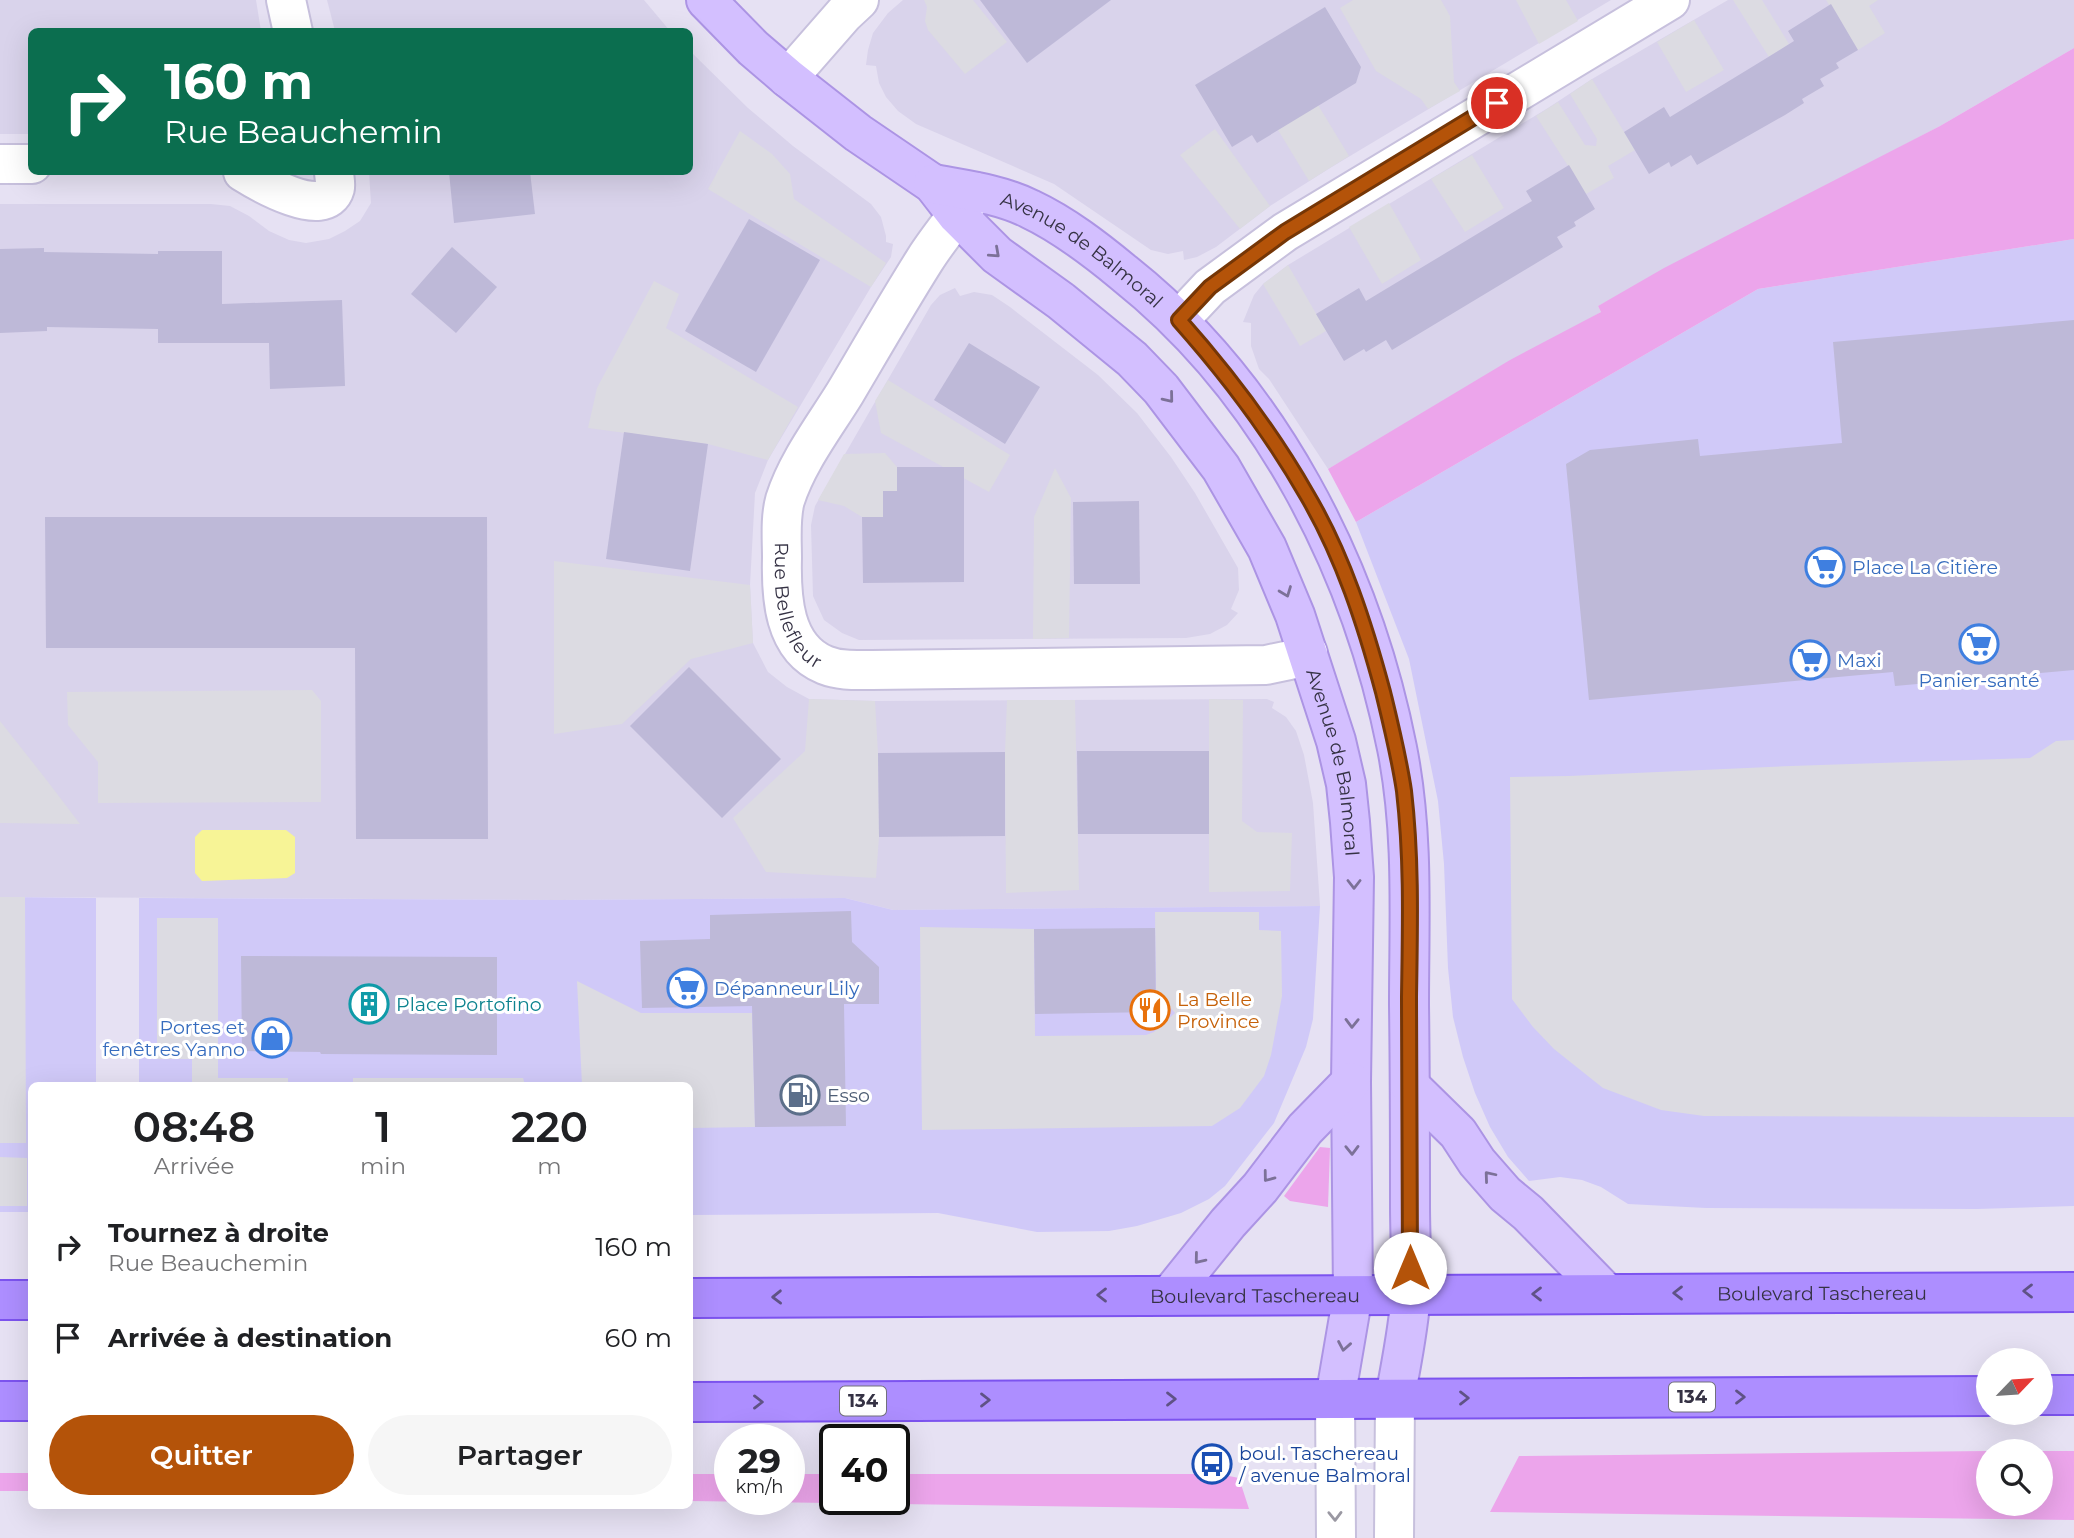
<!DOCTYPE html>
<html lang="fr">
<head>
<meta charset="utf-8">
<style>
  body { margin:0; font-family:Montserrat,sans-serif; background:#f6f6f6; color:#202124; height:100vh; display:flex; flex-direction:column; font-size:26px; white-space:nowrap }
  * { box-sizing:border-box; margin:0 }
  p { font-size:23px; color:#757577 }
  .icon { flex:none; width:38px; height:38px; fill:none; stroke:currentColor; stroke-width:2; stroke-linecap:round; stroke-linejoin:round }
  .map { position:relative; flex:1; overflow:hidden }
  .drawer { position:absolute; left:28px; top:1082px; width:665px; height:427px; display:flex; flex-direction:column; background:#fff; border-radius:10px; box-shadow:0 7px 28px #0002 }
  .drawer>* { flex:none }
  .hud { position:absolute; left:28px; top:28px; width:665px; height:147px; border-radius:10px; box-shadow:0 7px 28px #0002; background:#0b6e4f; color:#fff; overflow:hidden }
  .needle { width:46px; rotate:65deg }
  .controls { position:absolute; left:1976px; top:1348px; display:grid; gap:14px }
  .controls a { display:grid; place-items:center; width:77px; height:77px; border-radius:50%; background:#fff; box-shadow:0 7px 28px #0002; font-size:35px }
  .speed { position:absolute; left:714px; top:1424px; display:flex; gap:14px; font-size:35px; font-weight:700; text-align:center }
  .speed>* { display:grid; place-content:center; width:91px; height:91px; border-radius:50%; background:#fff; box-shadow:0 7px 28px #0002; line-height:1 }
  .speed small { font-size:18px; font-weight:400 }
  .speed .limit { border:4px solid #111; border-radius:10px; background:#fff; color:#111 }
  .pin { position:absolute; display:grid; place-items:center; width:60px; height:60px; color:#fff; margin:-30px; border:4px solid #fff; border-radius:50%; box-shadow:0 2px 7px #0007 }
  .me { position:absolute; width:77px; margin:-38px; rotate:0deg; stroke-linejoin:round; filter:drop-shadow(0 0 5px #0008) }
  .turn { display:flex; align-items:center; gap:24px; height:147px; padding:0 21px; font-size:32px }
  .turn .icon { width:91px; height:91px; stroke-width:2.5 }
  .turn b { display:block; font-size:49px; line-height:60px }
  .eta { display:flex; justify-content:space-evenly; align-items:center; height:119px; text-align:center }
  .eta b { font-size:42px; font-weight:600; line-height:49px }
  .primary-button { display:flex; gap:14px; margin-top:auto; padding:14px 21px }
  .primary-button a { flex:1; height:80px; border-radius:42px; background:#b45309; color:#fff; font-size:28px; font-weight:600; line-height:80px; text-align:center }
  .primary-button a+a { background:#f6f6f6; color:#202124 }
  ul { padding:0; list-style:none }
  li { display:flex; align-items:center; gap:21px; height:91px; padding:0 21px }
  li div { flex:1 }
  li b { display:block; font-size:26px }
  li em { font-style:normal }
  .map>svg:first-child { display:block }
  .residential { fill:#d9d3eb }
  .commercial { fill:#d0c9f8 }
  .green { fill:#eca5eb }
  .parking { fill:#dcdbe2 }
  .water { fill:#f7f496 }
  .building { fill:#beb9d8 }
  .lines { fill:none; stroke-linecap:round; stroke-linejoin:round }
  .street-casing { stroke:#c7c0dd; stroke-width:42 }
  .secondary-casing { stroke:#ac94e4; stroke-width:42 }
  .primary-casing { stroke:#7c53ef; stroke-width:42 }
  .street { stroke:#fff; stroke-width:38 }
  .secondary { stroke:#d3bfff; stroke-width:38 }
  .primary { stroke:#ad8eff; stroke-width:38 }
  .oneway { stroke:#7c7198 }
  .oneway2 { stroke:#5f5285 }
  .oneway3 { stroke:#9a98a2 }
  .route-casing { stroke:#753606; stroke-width:18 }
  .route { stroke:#b45309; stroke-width:12 }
  .labels { text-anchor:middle; stroke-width:6; stroke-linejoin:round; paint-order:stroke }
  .shield { fill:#fff; stroke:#72707c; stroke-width:2 }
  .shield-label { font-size:18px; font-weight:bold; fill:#353244 }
  .street-label { font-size:19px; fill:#353244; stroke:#fff }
  .shop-label { font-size:19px; fill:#366cbe; stroke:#fff; text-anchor:start }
  .food-label { font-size:19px; fill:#c56008; stroke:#fff; text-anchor:start }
  .culture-label { font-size:19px; fill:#0d838f; stroke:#fff; text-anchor:start }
  .service-label { font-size:19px; fill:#4e5e75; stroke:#fff; text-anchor:start }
  .transit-label { font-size:19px; fill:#164399; stroke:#fff; text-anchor:start }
</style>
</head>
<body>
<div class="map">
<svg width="2074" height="1538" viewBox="0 0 2074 1538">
  <rect width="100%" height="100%" fill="#e6e1f3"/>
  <!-- residential -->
  <g class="residential">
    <path d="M0 0H256L261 31 32 32 31 134H0Z"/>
    <path d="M327 0H644L670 31H335Z"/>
    <path d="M903 0H1611L1330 168 1270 206 1216 247 1197 257 1184 260 1183 251 1168 254 1151 250 1054 184 916 124 898 111 886 97 879 83 876 66 866 65 868 50 873 33 888 13Z"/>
    <path d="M1728 0H2074V48L1940 126 1598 306 1601 312 1328 469 1269 379 1259 369 1251 346V323L1243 322 1254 295 1263 284 1288 265 1548 108 1592 79Z"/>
    <path d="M690 51 748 108 793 146 871 204 881 217 886 236V242L893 244 891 257 871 287 768 460 755 493 750 585 753 643 768 672 787 687 809 699 875 701 1267 699 1274 702 1272 708 1286 717 1296 731 1304 755 1313 803 1320 906 893 910 845 898 559 900 0 897V204H211L230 206 249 216 269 231 289 240 306 243 329 239 345 231 360 221 371 203 369 172H690Z"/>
    <path d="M955 288 960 296 974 292 992 295 1010 307 1098 375 1137 413 1171 457 1195 493 1238 568 1239 590 1231 609 1238 613 1227 625 1210 634 1186 638 859 640 842 633 824 620 813 596 811 525 815 506 931 305 940 295Z"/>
  </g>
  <!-- commercial -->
  <g class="commercial">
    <path d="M2074 239V1206L1977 1209 1706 1208 1628 1204 1601 1187 1582 1180 1560 1177 1529 1181 1508 1157 1490 1127 1475 1093 1463 1057 1453 1017 1448 968 1444 864 1438 801 1409 659 1356 522 1758 289Z"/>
    <path d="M0 897 96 898V1085H32L31 1212H0Z"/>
    <path d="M139 898 559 900 845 898 893 910 1320 906 1313 1019 1306 1047 1274 1123 1225 1186 1209 1199 1181 1213 1137 1226 1109 1231 1037 1232 938 1213 690 1215V1085H139Z"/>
  </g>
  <!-- green -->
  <g class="green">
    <path d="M2074 48V239L1758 289 1356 522 1328 469 1510 360 1601 312 1598 306 1664 268 1940 126Z"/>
    <path d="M1320 1147 1330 1148 1328 1207 1290 1201 1284 1196Z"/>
    <path d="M1988 1451V1503H2040L2041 1451H2074V1520L1490 1512 1519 1456Z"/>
    <rect x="0" y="1473" width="31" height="18"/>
    <path d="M690 1474H730V1500H789V1474H835V1500H894V1474H1219L1239 1478 1249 1509 690 1501Z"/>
  </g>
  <!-- parking -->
  <g class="parking">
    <path d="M924 0H973L1007 42 965 74 928 30 925 21 927 7Z"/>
    <path d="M1353 0H1441L1450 16 1454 82 1460 91 1428 109 1421 99 1376 71 1340 8Z"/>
    <path d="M1516 0H1566L1578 21 1539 44Z"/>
    <path d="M1733 0H1762L1789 44 1769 57Z"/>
    <path d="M1826 0H1878L1869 6 1885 33 1858 50Z"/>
    <path d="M1694 20 1724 70 1686 92 1657 42Z"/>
    <path d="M1592 79 1635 150 1608 166 1614 178 1586 194 1536 116 1558 102 1585 145 1596 146 1597 139 1570 94Z"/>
    <path d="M1315 100 1349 156 1309 181 1275 125Z"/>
    <path d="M1215 129 1270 206 1240 229 1180 155Z"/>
    <path d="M740 131 772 154 790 174 794 199 886 263 871 287 708 189Z"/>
    <path d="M1472 155 1504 208 1465 232 1431 179Z"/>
    <path d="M1389 203 1421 260 1382 284 1349 227Z"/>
    <path d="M1288 265 1326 331 1300 346 1263 284Z"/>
    <path d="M654 281 679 294 666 328 798 407 768 460 708 444 588 428 597 388Z"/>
    <path d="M888 380 1010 455 989 492 881 433 875 401Z"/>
    <path d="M885 453 897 467V491H883V517H862L844 506 818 500 844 454Z"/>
    <path d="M1055 468 1071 498 1069 638 1033 639 1034 517Z"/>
    <path d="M554 561 750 585 753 643 691 659 622 724 554 734Z"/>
    <path d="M312 690 321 701V802L98 803V762L68 725 67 692Z"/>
    <path d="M809 699 875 701 878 753 879 837 876 878 766 872 733 818 805 751Z"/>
    <path d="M1209 699 1243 700 1242 821 1257 832 1292 833 1290 891 1209 892Z"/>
    <path d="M1007 700H1075L1079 890 1006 893 1005 752Z"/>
    <path d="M0 721 45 778 80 824 0 823Z"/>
    <path d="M2074 740V1117L1704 1116 1661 1110 1603 1088 1554 1049 1533 1027 1512 999 1510 777 1569 776 1791 766 2030 758 2056 741Z"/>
    <path d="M0 897H25L26 1143H0Z"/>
    <path d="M1155 912H1259V930L1281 931 1282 996 1271 1055 1264 1076 1240 1108 1212 1126 922 1130 920 927 1034 929 1035 1036 1146 1035 1154 1032 1175 1013 1156 991Z"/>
    <path d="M157 918H218V1078H288V1085H192V1059H157Z"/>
    <path d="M577 981 641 1013H752L755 1127 690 1128V1085H582Z"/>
    <path d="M353 1078H523L525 1085H353Z"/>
    <path d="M0 1157 27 1158V1206H0Z"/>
  </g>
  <!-- water -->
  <path class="water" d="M202 830H286L295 837V873L287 878 202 881 195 873V837Z"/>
  <!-- building -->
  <g class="building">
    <path d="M980 0H1111L1027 63Z"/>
    <path d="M1831 4 1858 50 1836 63 1839 68 1820 79 1824 86 1802 99 1804 103 1785 115 1697 165 1691 155 1671 167 1669 162 1649 174 1624 132 1664 107 1670 117 1765 59 1794 41 1788 31Z"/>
    <path d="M1325 7 1361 67 1356 83 1257 143 1252 135 1232 147 1195 85Z"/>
    <path d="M1569 165 1595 209 1574 222 1576 226 1557 237 1563 247 1392 350 1386 340 1366 352 1364 349 1344 361 1316 314 1359 288 1366 301 1532 201 1526 191Z"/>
    <path d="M449 172H530L535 214 454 223Z"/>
    <path d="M749 219 820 260 756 372 685 331Z"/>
    <path d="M452 247 497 287 456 333 411 294Z"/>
    <path d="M44 248V252L158 254V251H222V304L342 300 345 386 270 389 269 343H158V329L47 327V331L0 333V249Z"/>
    <path d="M2074 320V670L1895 686 1893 672 1589 700 1566 464 1590 450 1698 439 1700 456 1842 443 1833 342Z"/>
    <path d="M969 343 1040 387 1005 444 934 400Z"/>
    <path d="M624 432 708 444 690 571 606 559Z"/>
    <path d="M897 467H964V582L863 583 862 517H883V491H897Z"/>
    <path d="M1139 501 1140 584H1074L1073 502Z"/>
    <path d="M45 517H487L488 839H356L355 648H46Z"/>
    <path d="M689 667 781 759 722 818 630 726Z"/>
    <path d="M1077 751H1209V834H1078Z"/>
    <path d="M1005 752V836L879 837 878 753Z"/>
    <path d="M851 911 852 942 879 967V1004H844L846 1126 755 1127 752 1006 642 1008 640 941 710 939V915Z"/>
    <path d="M1155 928 1156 1012 1035 1014 1034 929Z"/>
    <path d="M241 956 497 957V1055L321 1054 320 1052 242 1051Z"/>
  </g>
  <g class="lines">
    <!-- street casing -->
    <g class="street-casing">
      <g id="street">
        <path d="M286 0 293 32"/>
        <path d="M788 78 844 14 859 0"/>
        <path d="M0 164H32"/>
        <path d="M243 172C259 182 326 221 335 188 336 184 334 176 334 172"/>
        <path id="s1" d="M975 192C958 215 939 237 924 261 897 304 871 349 845 393 824 427 797 462 785 500 780 518 782 540 782 558 781 596 783 648 825 665 840 671 856 670 872 670L1266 665 1290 660 1308 653"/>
        <path d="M1179 320 1210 287 1285 232 1670 0"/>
        <path d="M1335 1399 1336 1538"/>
        <path d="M1394 1538 1395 1398"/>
      </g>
    </g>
    <!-- secondary casing -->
    <g class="secondary-casing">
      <g id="secondary">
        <path id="s2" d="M706 0 753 48 788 78 858 133 933 184 957 215 997 255 1061 301 1132 359 1161 389 1221 468 1267 548 1295 615 1336 741 1346 784 1350 822 1354 877 1351 1082 1353 1294 1335 1399"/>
        <path id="s3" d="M933 184C965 190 1000 194 1030 209 1064 225 1095 249 1124 273 1270 389 1361 567 1397 748 1414 833 1409 919 1409 1005 1410 1072 1410 1139 1410 1206 1410 1235 1412 1263 1411 1292 1409 1327 1401 1364 1395 1398"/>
        <path d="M1410 1086 1458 1133 1477 1162 1505 1194 1528 1213 1606 1293"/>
        <path d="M1170 1295 1228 1223 1260 1188 1305 1129 1351 1082"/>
      </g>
    </g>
    <!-- primary casing -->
    <g class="primary-casing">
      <g id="primary">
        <path id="s4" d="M690 1298 2074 1292"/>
        <path d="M0 1300H32"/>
        <path d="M2040 1395H2074"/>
        <path d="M0 1401H32"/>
        <path d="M690 1402 1988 1396"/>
      </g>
    </g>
    <!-- street -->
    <use href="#street" class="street"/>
    <!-- secondary -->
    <use href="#secondary" class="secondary"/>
    <!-- primary -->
    <use href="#primary" class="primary"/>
  </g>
  <!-- one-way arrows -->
  <defs><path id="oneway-chevron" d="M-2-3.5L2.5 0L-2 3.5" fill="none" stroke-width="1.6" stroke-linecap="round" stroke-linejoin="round" transform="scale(1.75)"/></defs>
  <g class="oneway">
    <use href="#oneway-chevron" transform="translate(995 253) rotate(42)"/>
    <use href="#oneway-chevron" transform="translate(1169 398) rotate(51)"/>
    <use href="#oneway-chevron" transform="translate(1286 592) rotate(69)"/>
    <use href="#oneway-chevron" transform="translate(1354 884) rotate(90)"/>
    <use href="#oneway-chevron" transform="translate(1352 1023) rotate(91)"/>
    <use href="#oneway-chevron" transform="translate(1352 1150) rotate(89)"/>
    <use href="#oneway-chevron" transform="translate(1489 1176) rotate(-130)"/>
    <use href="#oneway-chevron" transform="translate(1268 1177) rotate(127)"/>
    <use href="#oneway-chevron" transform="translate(1199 1259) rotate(129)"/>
    <use href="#oneway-chevron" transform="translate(1344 1346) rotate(100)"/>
  </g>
  <g class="oneway2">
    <use href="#oneway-chevron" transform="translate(2028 1291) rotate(-180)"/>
    <use href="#oneway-chevron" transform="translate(1678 1293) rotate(180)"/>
    <use href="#oneway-chevron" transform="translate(1537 1294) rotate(180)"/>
    <use href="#oneway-chevron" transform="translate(1102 1295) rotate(180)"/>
    <use href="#oneway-chevron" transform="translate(777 1297) rotate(179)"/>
    <use href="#oneway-chevron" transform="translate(1740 1397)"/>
    <use href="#oneway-chevron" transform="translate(1464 1398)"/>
    <use href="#oneway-chevron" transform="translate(1171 1399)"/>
    <use href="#oneway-chevron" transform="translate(985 1400)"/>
    <use href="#oneway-chevron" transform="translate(758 1402)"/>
  </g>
  <use class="oneway3" href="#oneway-chevron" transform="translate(1335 1516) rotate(89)"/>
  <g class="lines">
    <!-- route casing -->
    <g class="route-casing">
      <path id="route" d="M1410 1268C1410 1178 1409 1088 1409 997 1410 928 1412 860 1404 791 1399 757 1391 725 1383 692 1365 625 1343 556 1307 495 1271 432 1227 374 1179 320L1210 287 1285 232 1497 103"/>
    </g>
    <!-- route -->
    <use href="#route" class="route"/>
  </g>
  <!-- icons -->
  <defs>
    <g id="supermarket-ring" transform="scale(2.0125)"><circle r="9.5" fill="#fff" stroke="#3f7fe0" stroke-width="1.5"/><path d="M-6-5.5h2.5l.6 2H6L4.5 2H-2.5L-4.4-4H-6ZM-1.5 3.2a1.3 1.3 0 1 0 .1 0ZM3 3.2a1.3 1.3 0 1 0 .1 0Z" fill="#3f7fe0"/></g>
    <g id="building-ring" transform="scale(2.0125)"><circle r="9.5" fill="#fff" stroke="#0f9aa8" stroke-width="1.5"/><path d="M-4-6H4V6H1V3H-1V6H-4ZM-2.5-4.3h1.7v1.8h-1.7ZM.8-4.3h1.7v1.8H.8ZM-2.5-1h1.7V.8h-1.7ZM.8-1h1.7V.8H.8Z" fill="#0f9aa8"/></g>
    <g id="restaurant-ring" transform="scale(2.0125)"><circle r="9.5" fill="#fff" stroke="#e8710a" stroke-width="1.5"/><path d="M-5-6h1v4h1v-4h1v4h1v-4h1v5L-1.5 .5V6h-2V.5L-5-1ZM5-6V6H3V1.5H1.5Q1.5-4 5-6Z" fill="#e8710a"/></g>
    <g id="shop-ring" transform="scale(2.0125)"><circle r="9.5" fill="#fff" stroke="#3f7fe0" stroke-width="1.5"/><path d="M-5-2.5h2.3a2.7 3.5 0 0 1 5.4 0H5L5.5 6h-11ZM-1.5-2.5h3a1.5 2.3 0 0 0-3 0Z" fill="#3f7fe0"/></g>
    <g id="fuel-ring" transform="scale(2.0125)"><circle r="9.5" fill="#fff" stroke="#5c6f8a" stroke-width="1.5"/><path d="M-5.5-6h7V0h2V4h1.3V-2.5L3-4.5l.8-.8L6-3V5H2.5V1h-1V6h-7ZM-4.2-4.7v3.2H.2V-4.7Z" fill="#5c6f8a"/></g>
    <g id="bus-ring" transform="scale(2.0125)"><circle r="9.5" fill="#fff" stroke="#1a4fb4" stroke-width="1.5"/><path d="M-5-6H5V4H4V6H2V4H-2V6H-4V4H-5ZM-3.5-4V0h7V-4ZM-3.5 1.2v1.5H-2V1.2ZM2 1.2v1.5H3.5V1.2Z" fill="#1a4fb4"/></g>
  </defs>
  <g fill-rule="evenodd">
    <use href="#supermarket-ring" x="1825" y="567"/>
    <use href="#supermarket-ring" x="1979" y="644"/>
    <use href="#supermarket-ring" x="1810" y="660"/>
    <use href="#supermarket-ring" x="687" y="988"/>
    <use href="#building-ring" x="369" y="1004"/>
    <use href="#restaurant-ring" x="1150" y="1010"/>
    <use href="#shop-ring" x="272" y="1038"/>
    <use href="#fuel-ring" x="800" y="1095"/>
    <use href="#bus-ring" x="1212" y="1464"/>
  </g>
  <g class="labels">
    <!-- shield labels -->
    <g class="shield">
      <rect x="1669" y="1382.5" width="46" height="29" rx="5"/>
      <rect x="840" y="1386.5" width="46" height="29" rx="5"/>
    </g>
    <g class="shield-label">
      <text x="1692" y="1403">134</text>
      <text x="863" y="1407">134</text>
    </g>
    <!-- street labels -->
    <g class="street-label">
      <text dy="7" stroke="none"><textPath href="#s3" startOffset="166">Avenue de Balmoral</textPath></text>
      <text dy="7" stroke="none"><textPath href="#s1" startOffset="472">Rue Bellefleur</textPath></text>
      <text dy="7" stroke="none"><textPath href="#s2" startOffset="1018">Avenue de Balmoral</textPath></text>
      <text dy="7" stroke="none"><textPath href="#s4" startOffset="1132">Boulevard Taschereau</textPath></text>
      <text dy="7" stroke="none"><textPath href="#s4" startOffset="565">Boulevard Taschereau</textPath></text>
    </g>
    <!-- shop labels -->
    <g class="shop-label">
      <text x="1852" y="574">Place La Citière</text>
      <text x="1837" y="667">Maxi</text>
      <text x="1979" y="687" text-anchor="middle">Panier-santé</text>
      <text x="714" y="995">Dépanneur Lily</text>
      <text x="245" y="1034" text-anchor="end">Portes et<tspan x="245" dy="22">fenêtres Yanno</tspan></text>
    </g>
    <!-- food labels -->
    <g class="food-label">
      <text x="1177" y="1006">La Belle<tspan x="1177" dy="22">Province</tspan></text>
    </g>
    <!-- culture labels -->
    <g class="culture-label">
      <text x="396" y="1011">Place Portofino</text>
    </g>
    <!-- service labels -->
    <g class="service-label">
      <text x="827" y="1102">Esso</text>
    </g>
    <!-- transit labels -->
    <g class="transit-label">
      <text x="1239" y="1460">boul. Taschereau<tspan x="1239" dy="22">/ avenue Balmoral</tspan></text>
    </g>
  </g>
</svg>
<div class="controls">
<a><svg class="needle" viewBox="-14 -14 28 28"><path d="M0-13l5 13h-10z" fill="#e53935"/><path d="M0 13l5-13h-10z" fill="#757577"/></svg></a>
<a><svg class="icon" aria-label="search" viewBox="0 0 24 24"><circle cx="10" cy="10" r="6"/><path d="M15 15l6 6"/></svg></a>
</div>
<div class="speed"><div>29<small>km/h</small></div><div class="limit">40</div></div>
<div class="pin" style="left:1497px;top:103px;background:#d93025"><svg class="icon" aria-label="arrive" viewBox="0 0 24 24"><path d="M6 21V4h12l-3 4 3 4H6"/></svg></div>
<svg class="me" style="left:1410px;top:1268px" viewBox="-20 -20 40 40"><circle r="19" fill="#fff"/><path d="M0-13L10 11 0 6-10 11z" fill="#b45309"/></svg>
<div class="hud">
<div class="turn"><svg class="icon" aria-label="right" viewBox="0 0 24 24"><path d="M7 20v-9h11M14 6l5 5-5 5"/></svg><div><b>160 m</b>Rue Beauchemin</div></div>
</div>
<section class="drawer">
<div class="eta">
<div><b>08:48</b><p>Arrivée</p></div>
<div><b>1</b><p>min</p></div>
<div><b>220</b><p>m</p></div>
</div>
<ul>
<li><svg class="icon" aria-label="right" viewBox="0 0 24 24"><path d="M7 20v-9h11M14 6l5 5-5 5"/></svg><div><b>Tournez à droite</b><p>Rue Beauchemin</p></div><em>160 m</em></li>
<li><svg class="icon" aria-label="arrive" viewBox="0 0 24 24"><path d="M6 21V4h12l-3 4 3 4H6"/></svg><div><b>Arrivée à destination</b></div><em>60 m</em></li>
</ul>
<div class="primary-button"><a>Quitter</a><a>Partager</a></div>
</section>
</div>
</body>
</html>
